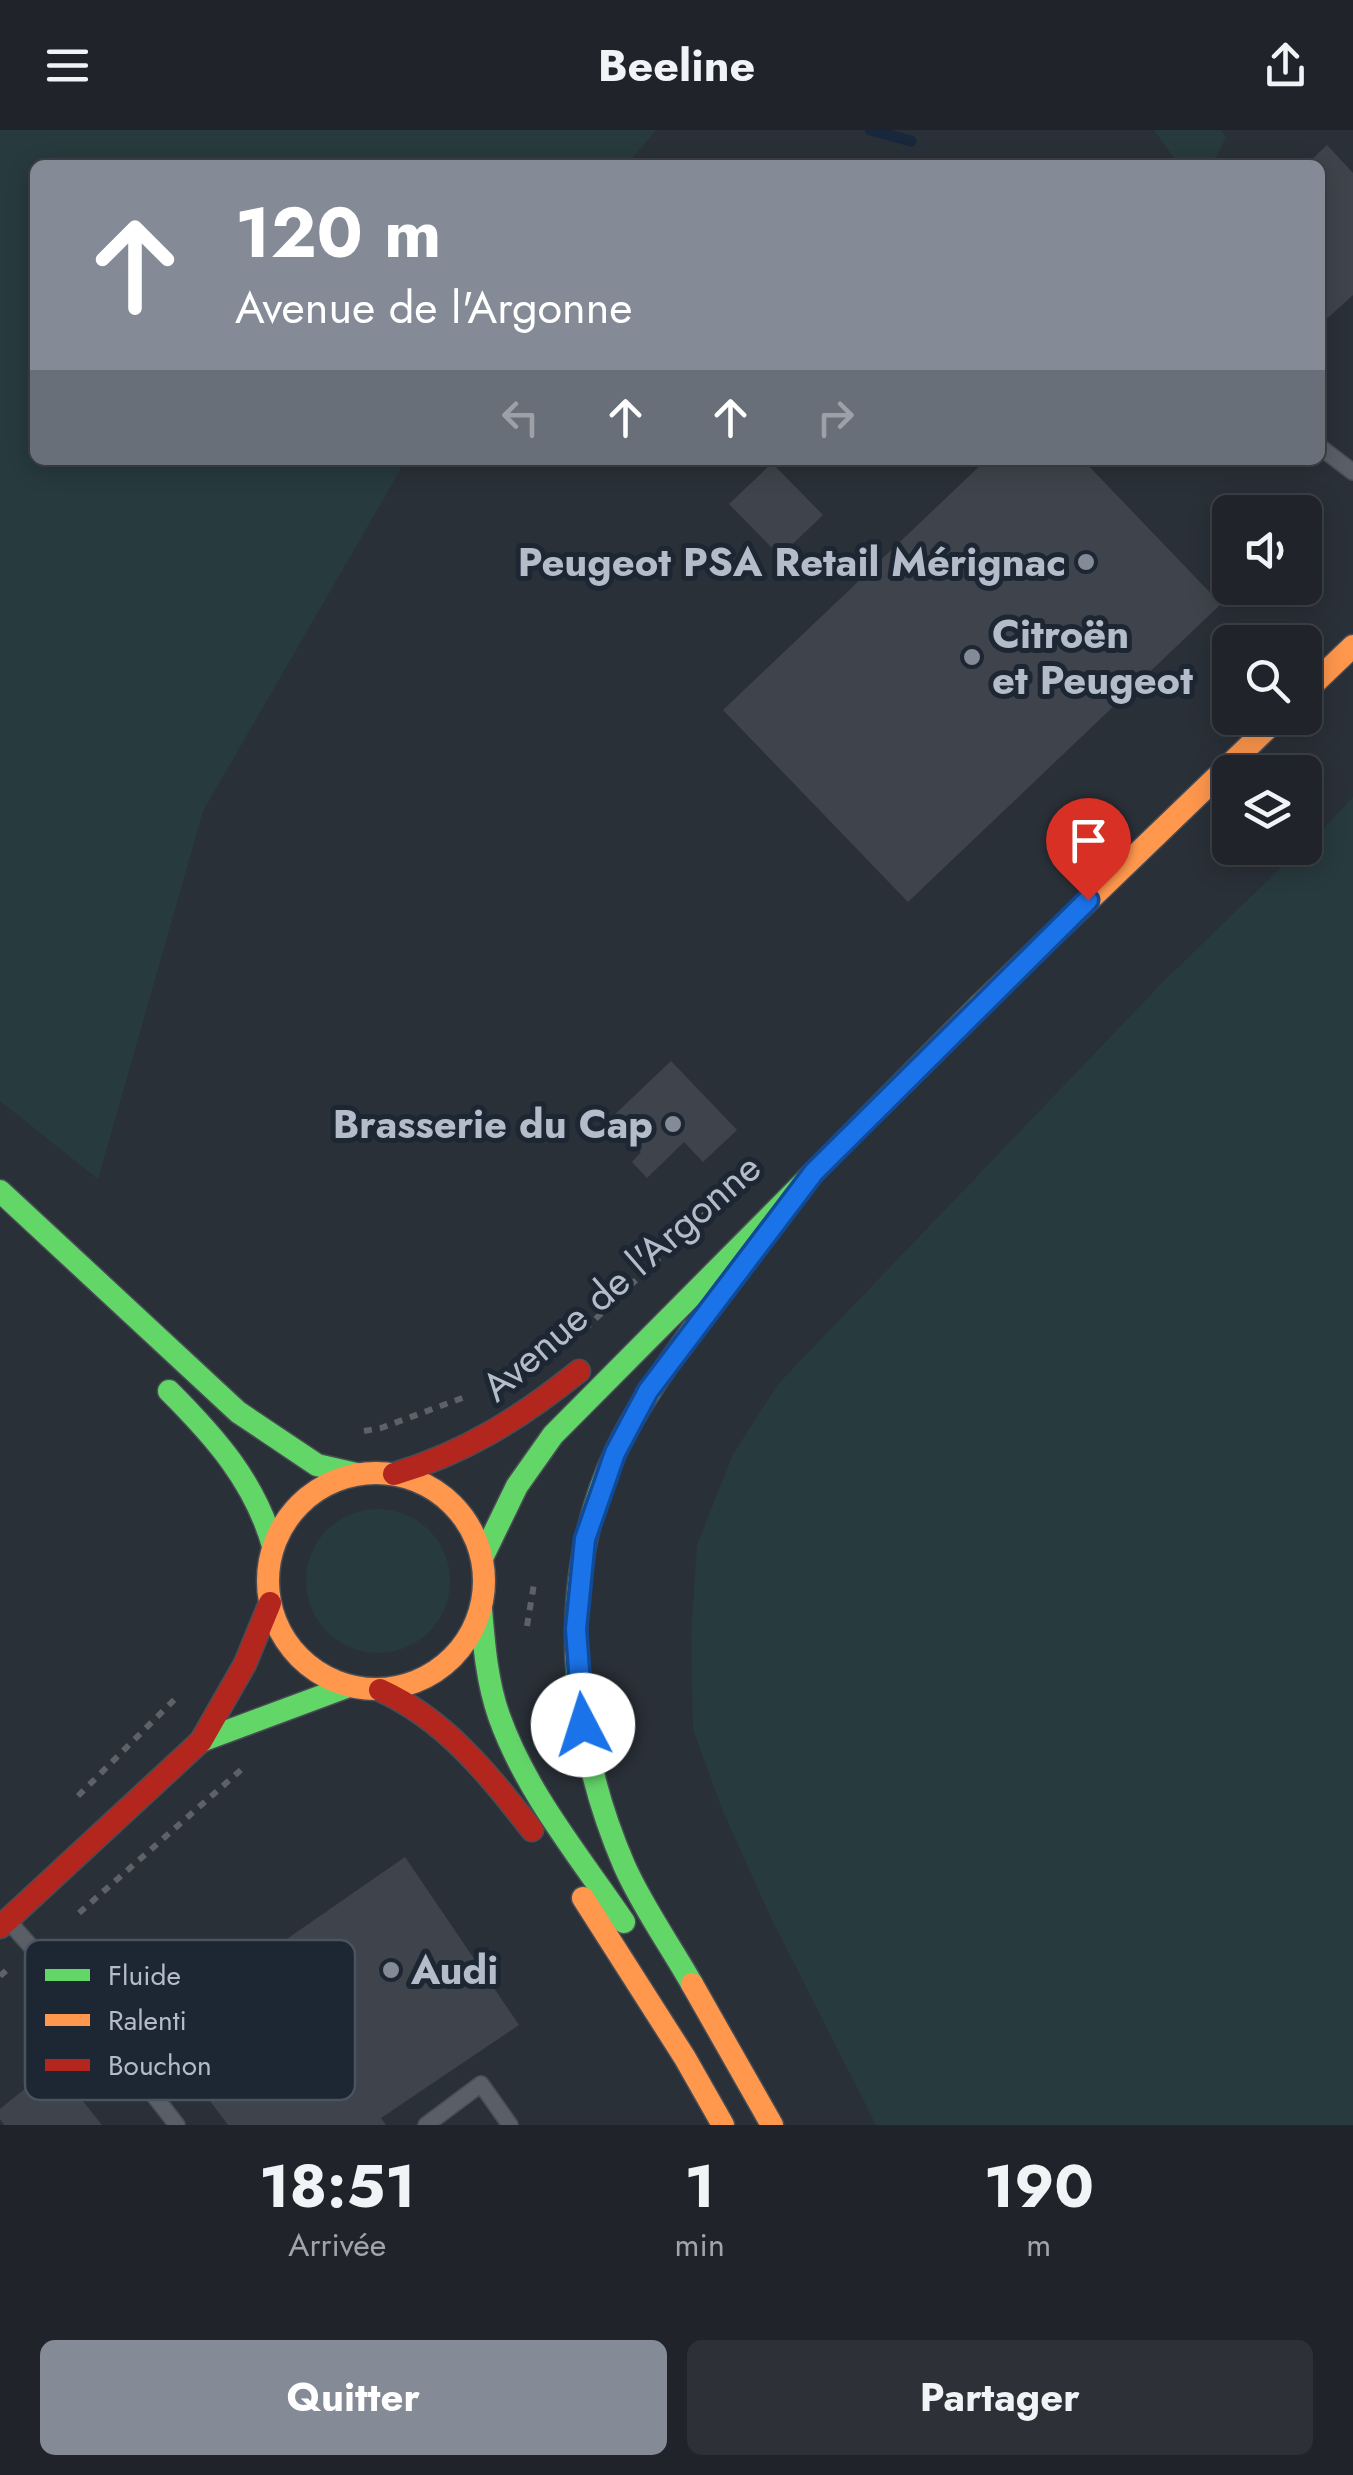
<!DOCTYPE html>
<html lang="fr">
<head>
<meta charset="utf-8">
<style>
  body { margin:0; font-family:Jost,sans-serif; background:#2d3036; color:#f1f3f6; height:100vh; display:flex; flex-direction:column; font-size:38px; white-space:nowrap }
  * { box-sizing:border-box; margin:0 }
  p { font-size:32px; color:#a2a4a8 }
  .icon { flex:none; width:55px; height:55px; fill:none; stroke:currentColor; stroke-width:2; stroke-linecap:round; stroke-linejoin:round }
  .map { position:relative; height:1995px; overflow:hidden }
  .panel { display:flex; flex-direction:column; background:#20242a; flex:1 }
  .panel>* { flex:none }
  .top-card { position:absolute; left:30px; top:30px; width:1295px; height:305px; border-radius:15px; box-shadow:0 5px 25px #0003,0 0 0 2px #3d4147; background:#848b96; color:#fff; overflow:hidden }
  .fabs { position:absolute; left:1212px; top:365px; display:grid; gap:20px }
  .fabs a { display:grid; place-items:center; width:110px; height:110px; border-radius:15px; background:#20242a; box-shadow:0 5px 25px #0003,0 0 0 2px #3d4147; font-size:50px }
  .pin { position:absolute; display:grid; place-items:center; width:85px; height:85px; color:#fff; margin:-102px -42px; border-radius:50% 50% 50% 0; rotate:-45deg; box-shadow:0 0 10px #0007 }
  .pin .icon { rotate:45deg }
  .me { position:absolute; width:110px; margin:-55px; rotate:355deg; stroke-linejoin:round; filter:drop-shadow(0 0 8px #0008) }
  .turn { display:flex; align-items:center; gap:35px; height:210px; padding:0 40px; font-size:45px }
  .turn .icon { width:130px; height:130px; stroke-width:2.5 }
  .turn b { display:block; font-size:70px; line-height:85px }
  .lanes { display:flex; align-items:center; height:95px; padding:0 40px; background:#0003; justify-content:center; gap:50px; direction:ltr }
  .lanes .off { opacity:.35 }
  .eta { display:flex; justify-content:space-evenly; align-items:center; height:170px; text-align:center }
  .eta b { font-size:60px; font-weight:700; line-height:70px }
  .cta { display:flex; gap:20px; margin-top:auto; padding:20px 40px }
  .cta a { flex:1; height:115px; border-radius:15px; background:#848b96; color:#fff; font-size:40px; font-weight:700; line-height:115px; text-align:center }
  .cta a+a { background:#2d3036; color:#f1f3f6 }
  header { display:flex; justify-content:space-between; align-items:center; height:130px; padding:0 40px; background:#20242a; font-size:45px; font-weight:700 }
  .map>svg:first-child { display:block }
  .green { fill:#273a3e }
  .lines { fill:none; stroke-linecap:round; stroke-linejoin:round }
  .stream { stroke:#19273c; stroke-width:11 }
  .building { fill:#3f444c }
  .lane-casing { stroke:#484c55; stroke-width:18 }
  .fast-casing { stroke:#484c55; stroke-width:25 }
  .slow-casing { stroke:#484c55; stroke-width:25 }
  .jam-casing { stroke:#484c55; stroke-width:25 }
  .path { stroke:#5c6268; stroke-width:6; stroke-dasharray:8 8; stroke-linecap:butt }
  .lane { stroke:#5a5e66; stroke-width:15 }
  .fast { stroke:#63d668; stroke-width:22 }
  .slow { stroke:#ff974d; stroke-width:22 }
  .jam { stroke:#b3261e; stroke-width:22 }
  .route-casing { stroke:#114b97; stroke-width:25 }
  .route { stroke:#1a73e8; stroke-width:18 }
  .poi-dot { fill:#848b96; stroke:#1d2633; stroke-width:4 }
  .labels { text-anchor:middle; stroke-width:10; stroke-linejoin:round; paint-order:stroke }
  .poi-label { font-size:40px; font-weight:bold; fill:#b4bcc9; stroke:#1d2633; text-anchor:end }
  .street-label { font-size:40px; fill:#b4bcc9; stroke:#1d2633 }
  .key { fill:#1d2633; stroke:#4a5360; stroke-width:2.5 }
  .key-label { font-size:28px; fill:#b4bcc9 }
</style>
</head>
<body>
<header><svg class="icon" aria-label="menu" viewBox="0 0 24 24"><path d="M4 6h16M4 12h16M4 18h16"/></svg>Beeline<svg class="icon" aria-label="share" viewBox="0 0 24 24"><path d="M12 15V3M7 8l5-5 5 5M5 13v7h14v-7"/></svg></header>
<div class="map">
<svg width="1353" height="1995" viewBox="0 0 1353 1995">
  <rect width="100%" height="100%" fill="#2a3038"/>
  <!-- green -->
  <g class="green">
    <path d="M0 0H656L627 35H35V330H406L203 681 98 1049 0 971Z"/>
    <path d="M1154 0H1221L1226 7 1212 35H1179Z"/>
    <path d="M1353 667V1995H876L771 1788 722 1679 693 1599 691 1507 697 1415 733 1324 779 1253 1164 851 1301 718H1305Z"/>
    <circle cx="378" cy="1451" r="72"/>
  </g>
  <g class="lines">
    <!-- stream -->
    <path class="stream" d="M870 0 911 11"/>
  </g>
  <!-- building -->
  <g class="building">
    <path d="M1327 15 1353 43V165L1320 195V35H1306Z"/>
    <path d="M986 330H1083L1221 474 908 772 723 580Z"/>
    <path d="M772 333 823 385 780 426 729 374Z"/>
    <path d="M671 931 737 1000 703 1032 684 1012 647 1048 632 1032 641 1022 610 989Z"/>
    <path d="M405 1727 519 1895 381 1988 386 1995H228L201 1959 319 1868 281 1813Z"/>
    <path d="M54 1935 102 1995H4L0 1989V1979Z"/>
  </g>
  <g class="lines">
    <!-- lane casing -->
    <g class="lane-casing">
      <g id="lane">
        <path d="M1320 317 1353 342"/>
        <path d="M11 1794 89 1882 177 1995"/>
        <path d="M426 1995 481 1954 510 1995"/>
      </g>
    </g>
    <!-- fast casing -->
    <g class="fast-casing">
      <g id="fast">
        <path d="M0 1061 238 1282 317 1335 356 1344"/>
        <path d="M169 1261C215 1307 255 1352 273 1416"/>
        <path d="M482 1428 517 1356 553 1305 979 876"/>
        <path d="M481 1479C484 1515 487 1552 499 1586 526 1662 579 1726 624 1792"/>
        <path d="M201 1611 349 1556"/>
        <path d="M692 1854C670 1815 642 1776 624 1735 569 1607 555 1450 616 1321 637 1277 665 1238 693 1199"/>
      </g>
    </g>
    <!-- slow casing -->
    <g class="slow-casing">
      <g id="slow">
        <path d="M1305 562 1353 516"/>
        <path d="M979 876 1278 588"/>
        <circle cx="376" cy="1451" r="108"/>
        <path d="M583 1768 685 1928 723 1995"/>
        <path d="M692 1854 772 1995"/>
      </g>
    </g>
    <!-- jam casing -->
    <g class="jam-casing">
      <g id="jam">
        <path d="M394 1344C465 1323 522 1287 579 1241"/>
        <path d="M380 1560C446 1590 488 1644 532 1700"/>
        <path d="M0 1797 201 1611 245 1534 270 1473"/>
      </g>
    </g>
    <!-- path -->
    <g class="path">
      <path d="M584 1200 756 1035"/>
      <path d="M364 1301 381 1298 465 1267"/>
      <path d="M527 1496 534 1454"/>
      <path d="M78 1666 179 1565"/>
      <path d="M79 1783 242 1639"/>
      <path d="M0 1846 10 1837"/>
    </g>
    <!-- lane -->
    <use href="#lane" class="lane"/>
    <!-- fast -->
    <use href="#fast" class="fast"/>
    <!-- slow -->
    <use href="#slow" class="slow"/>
    <!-- jam -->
    <use href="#jam" class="jam"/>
  </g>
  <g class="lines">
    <!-- route casing -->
    <g class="route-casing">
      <path id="route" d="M583 1595 576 1499 585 1409 615 1323 648 1261 814 1042 1088 770"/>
    </g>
    <!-- route -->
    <use href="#route" class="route"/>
  </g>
  <!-- markers -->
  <g class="poi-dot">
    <circle cx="1086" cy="432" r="10"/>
    <circle cx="972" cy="527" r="10"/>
    <circle cx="673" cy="994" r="10"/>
    <circle cx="391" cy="1840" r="10"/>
  </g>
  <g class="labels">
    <!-- poi labels -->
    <g class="poi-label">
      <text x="1066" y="446">Peugeot PSA Retail Mérignac</text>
      <text x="992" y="518" text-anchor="start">Citroën<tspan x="992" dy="46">et Peugeot</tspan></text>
      <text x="653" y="1008">Brasserie du Cap</text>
      <text x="411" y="1854" text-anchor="start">Audi</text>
    </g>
    <!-- street labels -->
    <g class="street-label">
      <text transform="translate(621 1147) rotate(-41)" y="14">Avenue de l'Argonne</text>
    </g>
  </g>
  <!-- legend -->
  <rect x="25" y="1810" width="330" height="160" rx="15" class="key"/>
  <rect x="45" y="1839" width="45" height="12" fill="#63d668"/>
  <rect x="45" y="1884" width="45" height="12" fill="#ff974d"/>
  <rect x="45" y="1929" width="45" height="12" fill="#b3261e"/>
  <g class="key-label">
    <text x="108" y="1855">Fluide</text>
    <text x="108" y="1900">Ralenti</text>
    <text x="108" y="1945">Bouchon</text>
  </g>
</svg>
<div class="fabs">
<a><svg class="icon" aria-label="sound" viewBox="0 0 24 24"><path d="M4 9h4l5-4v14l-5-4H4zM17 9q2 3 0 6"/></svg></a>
<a><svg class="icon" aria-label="search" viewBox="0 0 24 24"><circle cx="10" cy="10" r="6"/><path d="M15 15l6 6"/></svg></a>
<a><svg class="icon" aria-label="layers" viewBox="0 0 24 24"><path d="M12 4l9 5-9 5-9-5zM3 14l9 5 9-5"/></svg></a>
</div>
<div class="pin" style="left:1088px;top:770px;background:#d93025"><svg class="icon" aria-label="arrive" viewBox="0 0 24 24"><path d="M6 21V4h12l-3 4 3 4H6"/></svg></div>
<svg class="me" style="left:583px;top:1595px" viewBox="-20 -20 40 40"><circle r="19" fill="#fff"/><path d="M0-13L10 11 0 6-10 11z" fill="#1a73e8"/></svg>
<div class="top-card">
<div class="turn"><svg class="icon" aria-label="ahead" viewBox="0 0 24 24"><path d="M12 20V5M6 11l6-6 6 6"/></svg><div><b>120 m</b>Avenue de l'Argonne</div></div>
<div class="lanes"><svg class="icon off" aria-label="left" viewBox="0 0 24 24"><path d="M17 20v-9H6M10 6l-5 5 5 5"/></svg><svg class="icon" aria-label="ahead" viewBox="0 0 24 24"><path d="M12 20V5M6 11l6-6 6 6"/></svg><svg class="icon" aria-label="ahead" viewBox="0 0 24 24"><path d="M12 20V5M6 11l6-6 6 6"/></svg><svg class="icon off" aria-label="right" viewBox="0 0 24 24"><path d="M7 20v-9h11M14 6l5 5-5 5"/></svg></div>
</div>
</div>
<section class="panel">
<div class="eta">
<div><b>18:51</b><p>Arrivée</p></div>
<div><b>1</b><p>min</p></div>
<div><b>190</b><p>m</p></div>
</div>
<div class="cta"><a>Quitter</a><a>Partager</a></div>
</section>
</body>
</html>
